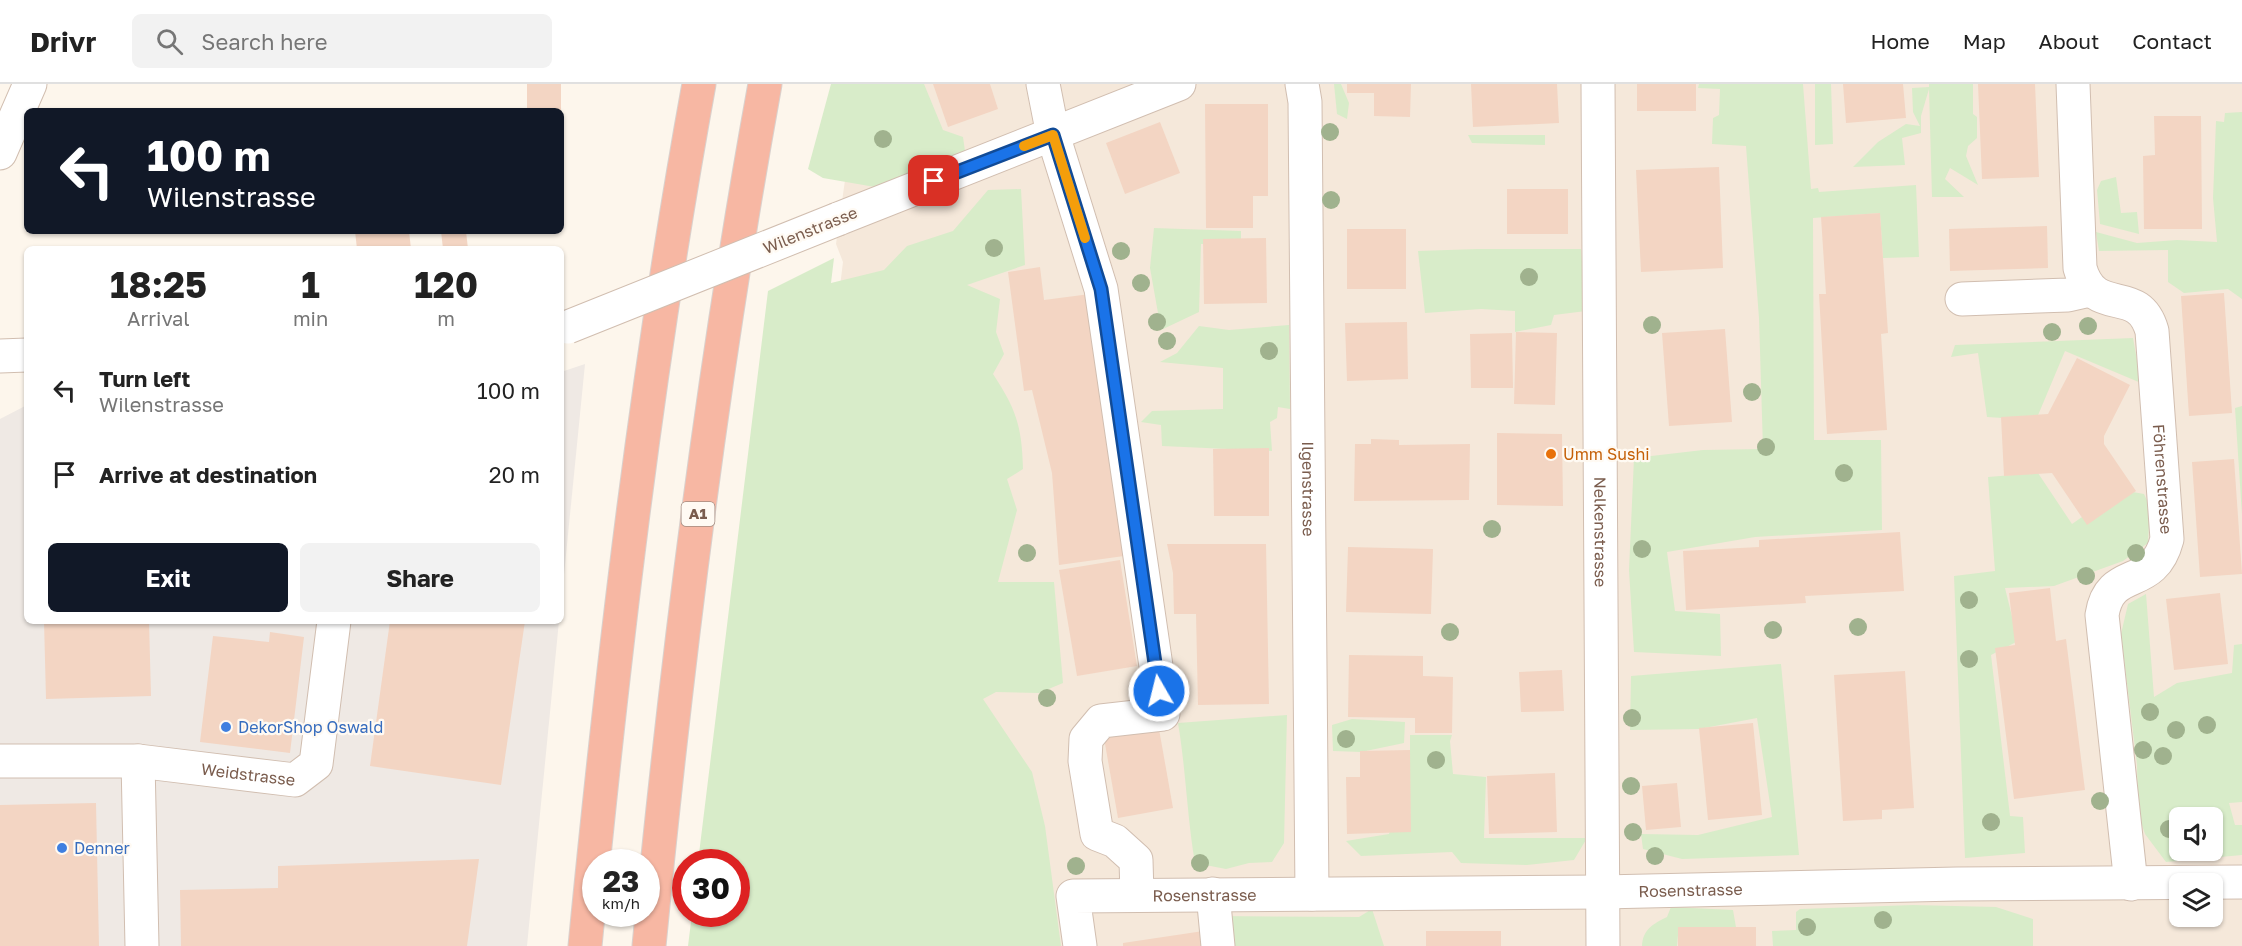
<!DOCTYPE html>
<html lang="en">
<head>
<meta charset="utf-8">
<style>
  body { margin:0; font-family:"Golos Text",sans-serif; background:#f2f2f2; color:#222; height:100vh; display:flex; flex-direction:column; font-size:22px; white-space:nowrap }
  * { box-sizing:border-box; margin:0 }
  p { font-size:20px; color:#767676 }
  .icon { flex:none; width:33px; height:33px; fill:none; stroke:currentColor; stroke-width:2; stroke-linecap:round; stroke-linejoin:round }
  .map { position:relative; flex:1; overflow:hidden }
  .sheet { position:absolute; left:24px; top:162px; width:540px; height:378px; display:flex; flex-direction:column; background:#fff; border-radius:9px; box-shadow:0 2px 4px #0004 }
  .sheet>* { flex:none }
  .guide { position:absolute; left:24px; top:24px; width:540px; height:126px; border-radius:9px; box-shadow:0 2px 4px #0004; background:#111827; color:#fff; overflow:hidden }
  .controls { position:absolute; left:2169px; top:723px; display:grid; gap:12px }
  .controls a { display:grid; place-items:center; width:54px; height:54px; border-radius:9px; background:#fff; box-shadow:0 2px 4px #0004; font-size:30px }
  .speed { position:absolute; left:582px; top:765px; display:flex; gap:12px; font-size:30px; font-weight:700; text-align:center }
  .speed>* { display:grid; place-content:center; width:78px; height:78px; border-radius:50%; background:#fff; box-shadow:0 2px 4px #0004; line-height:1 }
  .speed small { font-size:15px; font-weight:400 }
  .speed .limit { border:9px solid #d22; background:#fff; color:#111 }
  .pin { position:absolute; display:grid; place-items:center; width:51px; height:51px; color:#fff; margin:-26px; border-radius:12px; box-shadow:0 3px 9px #0006 }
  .me { position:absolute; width:66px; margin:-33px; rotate:352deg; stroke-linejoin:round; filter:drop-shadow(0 0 4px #0008) }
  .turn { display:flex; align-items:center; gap:21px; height:126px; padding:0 24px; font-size:27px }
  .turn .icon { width:78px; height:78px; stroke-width:2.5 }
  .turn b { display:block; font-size:42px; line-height:51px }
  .eta { display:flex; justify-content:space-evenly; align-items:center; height:102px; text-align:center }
  .eta b { font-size:36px; font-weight:700; line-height:42px }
  .action { display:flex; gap:12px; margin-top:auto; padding:12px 24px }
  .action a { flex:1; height:69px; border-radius:9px; background:#111827; color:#fff; font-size:24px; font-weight:700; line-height:69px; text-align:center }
  .action a+a { background:#f2f2f2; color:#222 }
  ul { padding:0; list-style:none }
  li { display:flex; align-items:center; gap:18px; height:84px; padding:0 24px }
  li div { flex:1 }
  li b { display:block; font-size:22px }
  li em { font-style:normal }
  header { display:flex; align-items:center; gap:36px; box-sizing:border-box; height:84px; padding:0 30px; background:#fff; border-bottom:2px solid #e0e0e0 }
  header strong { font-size:28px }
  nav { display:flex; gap:33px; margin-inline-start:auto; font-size:21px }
  .search { width:420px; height:54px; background:#f2f2f2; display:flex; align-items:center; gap:15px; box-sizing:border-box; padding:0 21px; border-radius:9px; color:#767676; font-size:22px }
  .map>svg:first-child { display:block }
  .residential { fill:#f5e8da; fill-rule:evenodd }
  .industrial { fill:#efe9e4 }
  .green { fill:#d8ecc9; fill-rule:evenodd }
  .building { fill:#f3d5c3 }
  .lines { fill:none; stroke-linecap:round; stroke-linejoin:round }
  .minor-casing { stroke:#d1beb0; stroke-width:35 }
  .highway-casing { stroke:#dad1cd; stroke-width:35 }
  .minor { stroke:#fff; stroke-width:33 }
  .highway { stroke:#f7b7a3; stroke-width:33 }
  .minor-bridge-casing { stroke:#d1beb0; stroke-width:35; stroke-linecap:butt }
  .minor-bridge { stroke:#fff; stroke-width:33 }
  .tree { fill:#a0b28e }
  .route-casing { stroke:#114b97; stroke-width:15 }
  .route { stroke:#1a73e8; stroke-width:10 }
  .slow { stroke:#f59e0b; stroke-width:10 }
  .food-dot { fill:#e8710a; stroke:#fffaf3; stroke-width:2 }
  .shop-dot { fill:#3f7fe0; stroke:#fffaf3; stroke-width:2 }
  .labels { text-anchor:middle; stroke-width:4.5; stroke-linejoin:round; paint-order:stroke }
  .shield { fill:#fffaf3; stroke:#a28b7f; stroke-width:1.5 }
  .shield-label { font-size:15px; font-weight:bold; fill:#7a5c4d }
  .street-label { font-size:16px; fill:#7a5c4d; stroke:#fffaf3 }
  .food-label { font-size:16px; fill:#c56008; stroke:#fffaf3; text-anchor:start }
  .shop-label { font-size:16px; fill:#366cbe; stroke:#fffaf3; text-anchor:start }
</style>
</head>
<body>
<header>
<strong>Drivr</strong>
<div class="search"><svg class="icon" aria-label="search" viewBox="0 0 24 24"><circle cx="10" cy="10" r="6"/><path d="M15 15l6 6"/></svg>Search here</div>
<nav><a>Home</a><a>Map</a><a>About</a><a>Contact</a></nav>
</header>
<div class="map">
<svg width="2242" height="862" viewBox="0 0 2242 862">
  <rect width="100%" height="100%" fill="#fdf6ec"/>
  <!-- residential -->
  <path class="residential" d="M854 0H2242V862H745L787 502 816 399 843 178 836 160 847 82ZM2180 734H2212V766H2180ZM2180 800H2212V832H2180Z"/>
  <!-- industrial -->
  <g class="industrial">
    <path d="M585 280 561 521V288Z"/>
    <path d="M27 321V537H559L527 862H0V335Z"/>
  </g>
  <!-- green -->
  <g class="green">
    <path d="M831 0H924L943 46 963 53 965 67 875 103 823 94 808 85Z"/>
    <path d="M1334 0H1341L1349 19 1347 35 1337 30Z"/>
    <path d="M1699 0H1803L1811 105 1818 104 1819 108 1916 101 1919 173 1883 174 1880 129 1813 134 1814 356H1881L1882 446 1755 453 1667 468 1675 527 1720 530 1721 572 1634 568 1629 486 1634 374 1703 366 1763 365 1759 234 1746 62 1712 60 1713 34 1719 31 1720 5 1698 4Z"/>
    <path d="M1815 0H1831L1833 60 1815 61Z"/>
    <path d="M1929 0H1973V30L1977 33V54L1968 62 1966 72 1978 101 1950 84 1945 95 1964 113H1932L1929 5 1921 32V49L1902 54 1905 81 1853 83 1878 58 1906 40 1920 42 1913 28 1912 4 1929 3Z"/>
    <path d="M2242 28V215L2228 205 2184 209 2168 198V166L2099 167 2096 148 2137 159 2177 156 2217 158 2213 114 2216 37 2224 38 2225 29Z"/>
    <path d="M1468 51H1545V61L1472 59Z"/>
    <path d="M2116 93 2121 129 2137 128 2139 150 2100 140 2097 106 2101 97Z"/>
    <path d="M1021 105 1025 181 967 201 1000 215 996 248 1004 270 993 290C1016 325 1022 342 1023 385L1007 395 1017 426 998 498H1054L1063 599 1039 609 996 608 983 615 1032 688 1045 742 1061 862H688L692 830H736V778H698L768 207 834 174 831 199 884 186 907 162 953 147 988 106Z"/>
    <path d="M1154 144 1241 147V160H1201L1199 228 1161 246 1150 184Z"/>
    <path d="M1477 165H1581L1586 227 1554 231 1551 241 1515 248V227L1481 225 1425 229 1418 167Z"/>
    <path d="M1289 241 1290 325 1278 323 1277 334 1270 338 1272 367 1162 362 1161 341 1141 338 1152 327 1223 325V284L1160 278 1177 269 1199 242 1229 246Z"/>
    <path d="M2133 254 2141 299 2065 267 2036 336 1987 333 1978 269 1951 273 1955 261Z"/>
    <path d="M2242 322V431L2235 324Z"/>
    <path d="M2038 389 2072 440 2121 406 2144 410 2150 423 2148 459 2123 477 2054 502 2005 504 2018 557 1991 571 2010 732 2023 733 2025 769 1965 774 1954 492 1995 487 1988 393Z"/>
    <path d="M2146 510 2154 613 2177 599 2232 589 2234 561 2242 560V718L2229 719 2235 741H2242V771L2166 778 2145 750 2138 729 2137 681 2121 550 2128 520ZM2180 734H2212V766H2180Z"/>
    <path d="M1781 580 1799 771 1682 775 1643 765 1641 750 1698 751 1772 733 1757 634 1699 645 1630 646 1631 592Z"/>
    <path d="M1287 631 1284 759 1272 778 1249 779 1226 785 1195 779C1187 733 1186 686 1178 639Z"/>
    <path d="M1352 635 1405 638 1404 659 1361 668 1333 667 1332 641Z"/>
    <path d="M1410 651H1452L1450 657 1453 690 1486 693 1484 754H1587L1574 776 1527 781 1461 779 1452 768 1361 772 1346 757 1389 750 1397 698 1410 695Z"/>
    <path d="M1913 821 1996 823 2033 835V862H1773L1772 847 1796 846V828L1800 825Z"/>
    <path d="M1671 823 1733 826 1737 849 1678 851 1677 862H1642C1643 845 1653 840 1667 833Z"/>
    <path d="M1372 825 1384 862H1222L1216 832 1359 833Z"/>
  </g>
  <!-- building -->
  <g class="building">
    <rect x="527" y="0" width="34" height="27"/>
    <path d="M933 0H990L998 25 948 43Z"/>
    <path d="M1347 0H1411L1410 33 1374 32V9H1347Z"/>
    <path d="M1471 0H1557L1559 39 1473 43Z"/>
    <rect x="1637" y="0" width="59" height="27"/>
    <path d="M1843 0H1903L1906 34 1846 39Z"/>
    <path d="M1978 0H2035L2039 93 1982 95Z"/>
    <path d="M1205 20H1268V112H1253V144H1206Z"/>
    <path d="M2154 32H2201L2202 145H2144L2143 72 2155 71Z"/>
    <path d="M1160 38 1180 89 1125 110 1106 59Z"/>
    <path d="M1719 83 1723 184 1641 188 1636 86Z"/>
    <rect x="1507" y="105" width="61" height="45"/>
    <path d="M1880 129 1888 249 1881 250 1887 346 1827 350 1819 210H1826L1821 133Z"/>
    <path d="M2047 142 2048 184 1950 187 1949 145Z"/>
    <rect x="1347" y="145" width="59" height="60"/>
    <path d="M355 147H409L411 165H357Z"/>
    <path d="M441 147H466L468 165H443Z"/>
    <path d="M1266 154 1267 219 1204 220 1203 155Z"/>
    <path d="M1040 183 1044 216 1090 210 1124 472 1059 481 1052 389 1032 306 1024 307 1008 188Z"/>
    <path d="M2224 209 2232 329 2189 332 2181 212Z"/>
    <path d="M1407 238 1408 295 1347 297 1345 239Z"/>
    <path d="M1725 245 1732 338 1669 342 1662 249Z"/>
    <path d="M1516 248 1557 249 1555 321 1514 320Z"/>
    <path d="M1512 249 1513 304H1471L1470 250Z"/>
    <path d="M2077 274 2130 301 2104 352V360L2136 407 2087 441 2052 389 2004 392 2001 333 2048 330Z"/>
    <path d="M1497 349 1562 350 1563 422 1497 421Z"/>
    <path d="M1371 355 1399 356V361L1470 360 1469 416 1354 417 1355 360H1371Z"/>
    <path d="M1269 364V432H1214L1213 365Z"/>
    <path d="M2234 375 2242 490 2200 493 2192 378Z"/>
    <path d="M1900 448 1904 507 1805 512 1806 519 1686 526 1683 467 1759 463V456Z"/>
    <path d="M1167 460H1266L1269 620 1198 621 1196 530H1174L1173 489Z"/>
    <path d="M1348 463 1433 465 1431 530 1346 528Z"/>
    <path d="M1120 476 1137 582 1077 592 1059 486Z"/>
    <path d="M2050 504 2056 557 2066 555 2085 706 2014 715 1995 564 2015 561 2009 509Z"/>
    <path d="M2220 509 2228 580 2174 586 2166 515Z"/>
    <path d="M44 537H149L151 612 46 615Z"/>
    <path d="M390 537H525L501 701 370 682Z"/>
    <path d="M270 548 304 553 290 669 200 658 213 552 269 558Z"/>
    <path d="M1349 571 1423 572V592L1453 593 1452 649H1415V634L1348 633Z"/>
    <path d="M1562 586 1564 627 1521 628 1519 588Z"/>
    <path d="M1905 587 1914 724 1882 726V735L1843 737 1834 591Z"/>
    <path d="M1753 639 1762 731 1708 736 1699 644Z"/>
    <path d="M1159 645 1173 724 1118 734 1104 654Z"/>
    <path d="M1410 666 1411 748 1347 750 1346 693H1360V667Z"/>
    <path d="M1555 689 1557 748 1489 750 1487 692Z"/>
    <path d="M1677 699 1681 743 1646 746 1642 702Z"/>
    <path d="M96 719 99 862H0V721Z"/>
    <path d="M479 775 467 862H181L180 806 278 804V782Z"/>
    <rect x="1678" y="843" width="78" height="19"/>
    <path d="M1210 846 1212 862H1123V859Z"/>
    <rect x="1426" y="847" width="75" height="15"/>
  </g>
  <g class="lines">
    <!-- minor casing -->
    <g class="minor-casing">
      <g id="minor">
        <path d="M1043 0 1053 51 1101 205 1163 630 1101 637 1086 655 1085 677 1097 750 1115 757 1136 776 1137 811"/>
        <path id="s1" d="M1302 0 1305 18 1312 810"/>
        <path id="s2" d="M1598 0 1603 862"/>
        <path id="s3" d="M2073 0 2080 184C2095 236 2138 198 2152 247L2167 455C2153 509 2110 480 2102 531L2131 800"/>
        <path d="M0 69 30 0"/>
        <path d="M838 135 1179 0"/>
        <path d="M1962 215 2068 211 2090 206"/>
        <path d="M0 272 27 271"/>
        <path d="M0 677H138L142 862"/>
        <path id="s4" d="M138 677 295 696 316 680 334 537"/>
        <path d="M1213 810 1218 862"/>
        <path id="s5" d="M1080 862 1073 812 1603 808 1957 800 2242 798"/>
      </g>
    </g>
    <!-- highway casing -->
    <g class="highway-casing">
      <g id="highway">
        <path d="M585 862C613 574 647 285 699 0"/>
        <path d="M649 862C677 573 713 285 765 0"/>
      </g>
    </g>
    <!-- minor -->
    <use href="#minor" class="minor"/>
    <!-- highway -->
    <use href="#highway" class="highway"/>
    <!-- minor-bridge casing -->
    <g class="minor-bridge-casing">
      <path id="minor-bridge" d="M568 243 838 135"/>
    </g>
    <!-- minor-bridge -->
    <use href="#minor-bridge" class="minor-bridge"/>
  </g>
  <!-- trees -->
  <g class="tree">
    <circle cx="1330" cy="48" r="9"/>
    <circle cx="883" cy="55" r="9"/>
    <circle cx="1331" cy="116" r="9"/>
    <circle cx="994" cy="164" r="9"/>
    <circle cx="1121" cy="167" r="9"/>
    <circle cx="1529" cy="193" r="9"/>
    <circle cx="1141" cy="199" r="9"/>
    <circle cx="1157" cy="238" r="9"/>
    <circle cx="1652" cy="241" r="9"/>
    <circle cx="2088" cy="242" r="9"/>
    <circle cx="2052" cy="248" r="9"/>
    <circle cx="1167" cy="257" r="9"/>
    <circle cx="1269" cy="267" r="9"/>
    <circle cx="1752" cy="308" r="9"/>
    <circle cx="1766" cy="363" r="9"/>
    <circle cx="1844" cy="389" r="9"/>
    <circle cx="1492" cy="445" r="9"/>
    <circle cx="1642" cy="465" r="9"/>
    <circle cx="1027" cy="469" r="9"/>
    <circle cx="2136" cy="469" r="9"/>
    <circle cx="2086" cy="492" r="9"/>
    <circle cx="1969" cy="516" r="9"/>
    <circle cx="1858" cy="543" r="9"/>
    <circle cx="1773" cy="546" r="9"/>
    <circle cx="1450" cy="548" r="9"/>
    <circle cx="1969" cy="575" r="9"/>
    <circle cx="1047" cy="614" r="9"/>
    <circle cx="2150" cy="628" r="9"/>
    <circle cx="1632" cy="634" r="9"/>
    <circle cx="2207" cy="641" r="9"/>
    <circle cx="2176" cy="646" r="9"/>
    <circle cx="1346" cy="655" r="9"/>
    <circle cx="2143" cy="666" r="9"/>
    <circle cx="2163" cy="672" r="9"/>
    <circle cx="1436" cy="676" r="9"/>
    <circle cx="1631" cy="702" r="9"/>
    <circle cx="2100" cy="717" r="9"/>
    <circle cx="1991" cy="738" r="9"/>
    <circle cx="2169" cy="745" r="9"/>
    <circle cx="1633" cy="748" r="9"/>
    <circle cx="1655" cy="772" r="9"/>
    <circle cx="1200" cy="779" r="9"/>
    <circle cx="1076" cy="782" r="9"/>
    <circle cx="1883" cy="836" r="9"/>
    <circle cx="1807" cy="843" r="9"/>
  </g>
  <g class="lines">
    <!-- route casing -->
    <g class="route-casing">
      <path id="route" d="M934 97 1053 51 1101 205 1159 607"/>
    </g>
    <!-- route -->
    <use href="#route" class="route"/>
    <!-- slow -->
    <path class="slow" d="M1024 62 1053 51 1085 154"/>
  </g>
  <!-- markers -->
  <circle class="food-dot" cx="1551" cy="370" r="6"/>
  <g class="shop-dot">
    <circle cx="226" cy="643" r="6"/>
    <circle cx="62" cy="764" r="6"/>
  </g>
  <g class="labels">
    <!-- shield labels -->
    <rect class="shield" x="681.5" y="418" width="33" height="24" rx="4.5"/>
    <g class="shield-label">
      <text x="698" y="435">A1</text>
    </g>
    <!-- street labels -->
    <g class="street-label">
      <text transform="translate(810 146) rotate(-22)" y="6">Wilenstrasse</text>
      <text dy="6" stroke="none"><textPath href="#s3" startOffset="435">Föhrenstrasse</textPath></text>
      <text dy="6" stroke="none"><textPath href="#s1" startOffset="405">Ilgenstrasse</textPath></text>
      <text dy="6" stroke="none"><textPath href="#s2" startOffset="448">Nelkenstrasse</textPath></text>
      <text dy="6" stroke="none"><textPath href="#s4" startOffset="111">Weidstrasse</textPath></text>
      <text dy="6" stroke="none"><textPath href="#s5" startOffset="668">Rosenstrasse</textPath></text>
      <text dy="6" stroke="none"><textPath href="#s5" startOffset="182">Rosenstrasse</textPath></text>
    </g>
    <!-- food labels -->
    <g class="food-label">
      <text x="1563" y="376">Umm Sushi</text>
    </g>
    <!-- shop labels -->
    <g class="shop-label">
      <text x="238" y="649">DekorShop Oswald</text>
      <text x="74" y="770">Denner</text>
    </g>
  </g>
</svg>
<div class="controls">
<a><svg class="icon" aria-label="sound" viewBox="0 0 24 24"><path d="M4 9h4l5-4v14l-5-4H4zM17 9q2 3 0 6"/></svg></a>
<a><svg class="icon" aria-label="layers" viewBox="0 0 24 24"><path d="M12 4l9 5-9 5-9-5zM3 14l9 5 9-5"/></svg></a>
</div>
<div class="speed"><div>23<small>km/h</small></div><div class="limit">30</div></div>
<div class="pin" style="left:934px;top:97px;background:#d93025"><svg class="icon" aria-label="arrive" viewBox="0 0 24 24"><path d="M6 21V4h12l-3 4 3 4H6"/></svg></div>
<svg class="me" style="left:1159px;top:607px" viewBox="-20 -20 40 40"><circle r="17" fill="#1a73e8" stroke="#fff" stroke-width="3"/><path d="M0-11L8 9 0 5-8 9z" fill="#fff"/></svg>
<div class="guide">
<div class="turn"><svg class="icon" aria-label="left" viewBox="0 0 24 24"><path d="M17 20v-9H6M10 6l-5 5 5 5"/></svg><div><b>100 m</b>Wilenstrasse</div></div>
</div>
<section class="sheet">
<div class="eta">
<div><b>18:25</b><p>Arrival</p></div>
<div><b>1</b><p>min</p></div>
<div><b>120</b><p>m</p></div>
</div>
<ul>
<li><svg class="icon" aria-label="left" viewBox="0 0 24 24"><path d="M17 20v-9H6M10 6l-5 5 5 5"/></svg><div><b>Turn left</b><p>Wilenstrasse</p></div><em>100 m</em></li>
<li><svg class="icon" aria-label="arrive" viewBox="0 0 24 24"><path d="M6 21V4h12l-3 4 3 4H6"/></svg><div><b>Arrive at destination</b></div><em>20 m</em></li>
</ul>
<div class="action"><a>Exit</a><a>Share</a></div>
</section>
</div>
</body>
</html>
